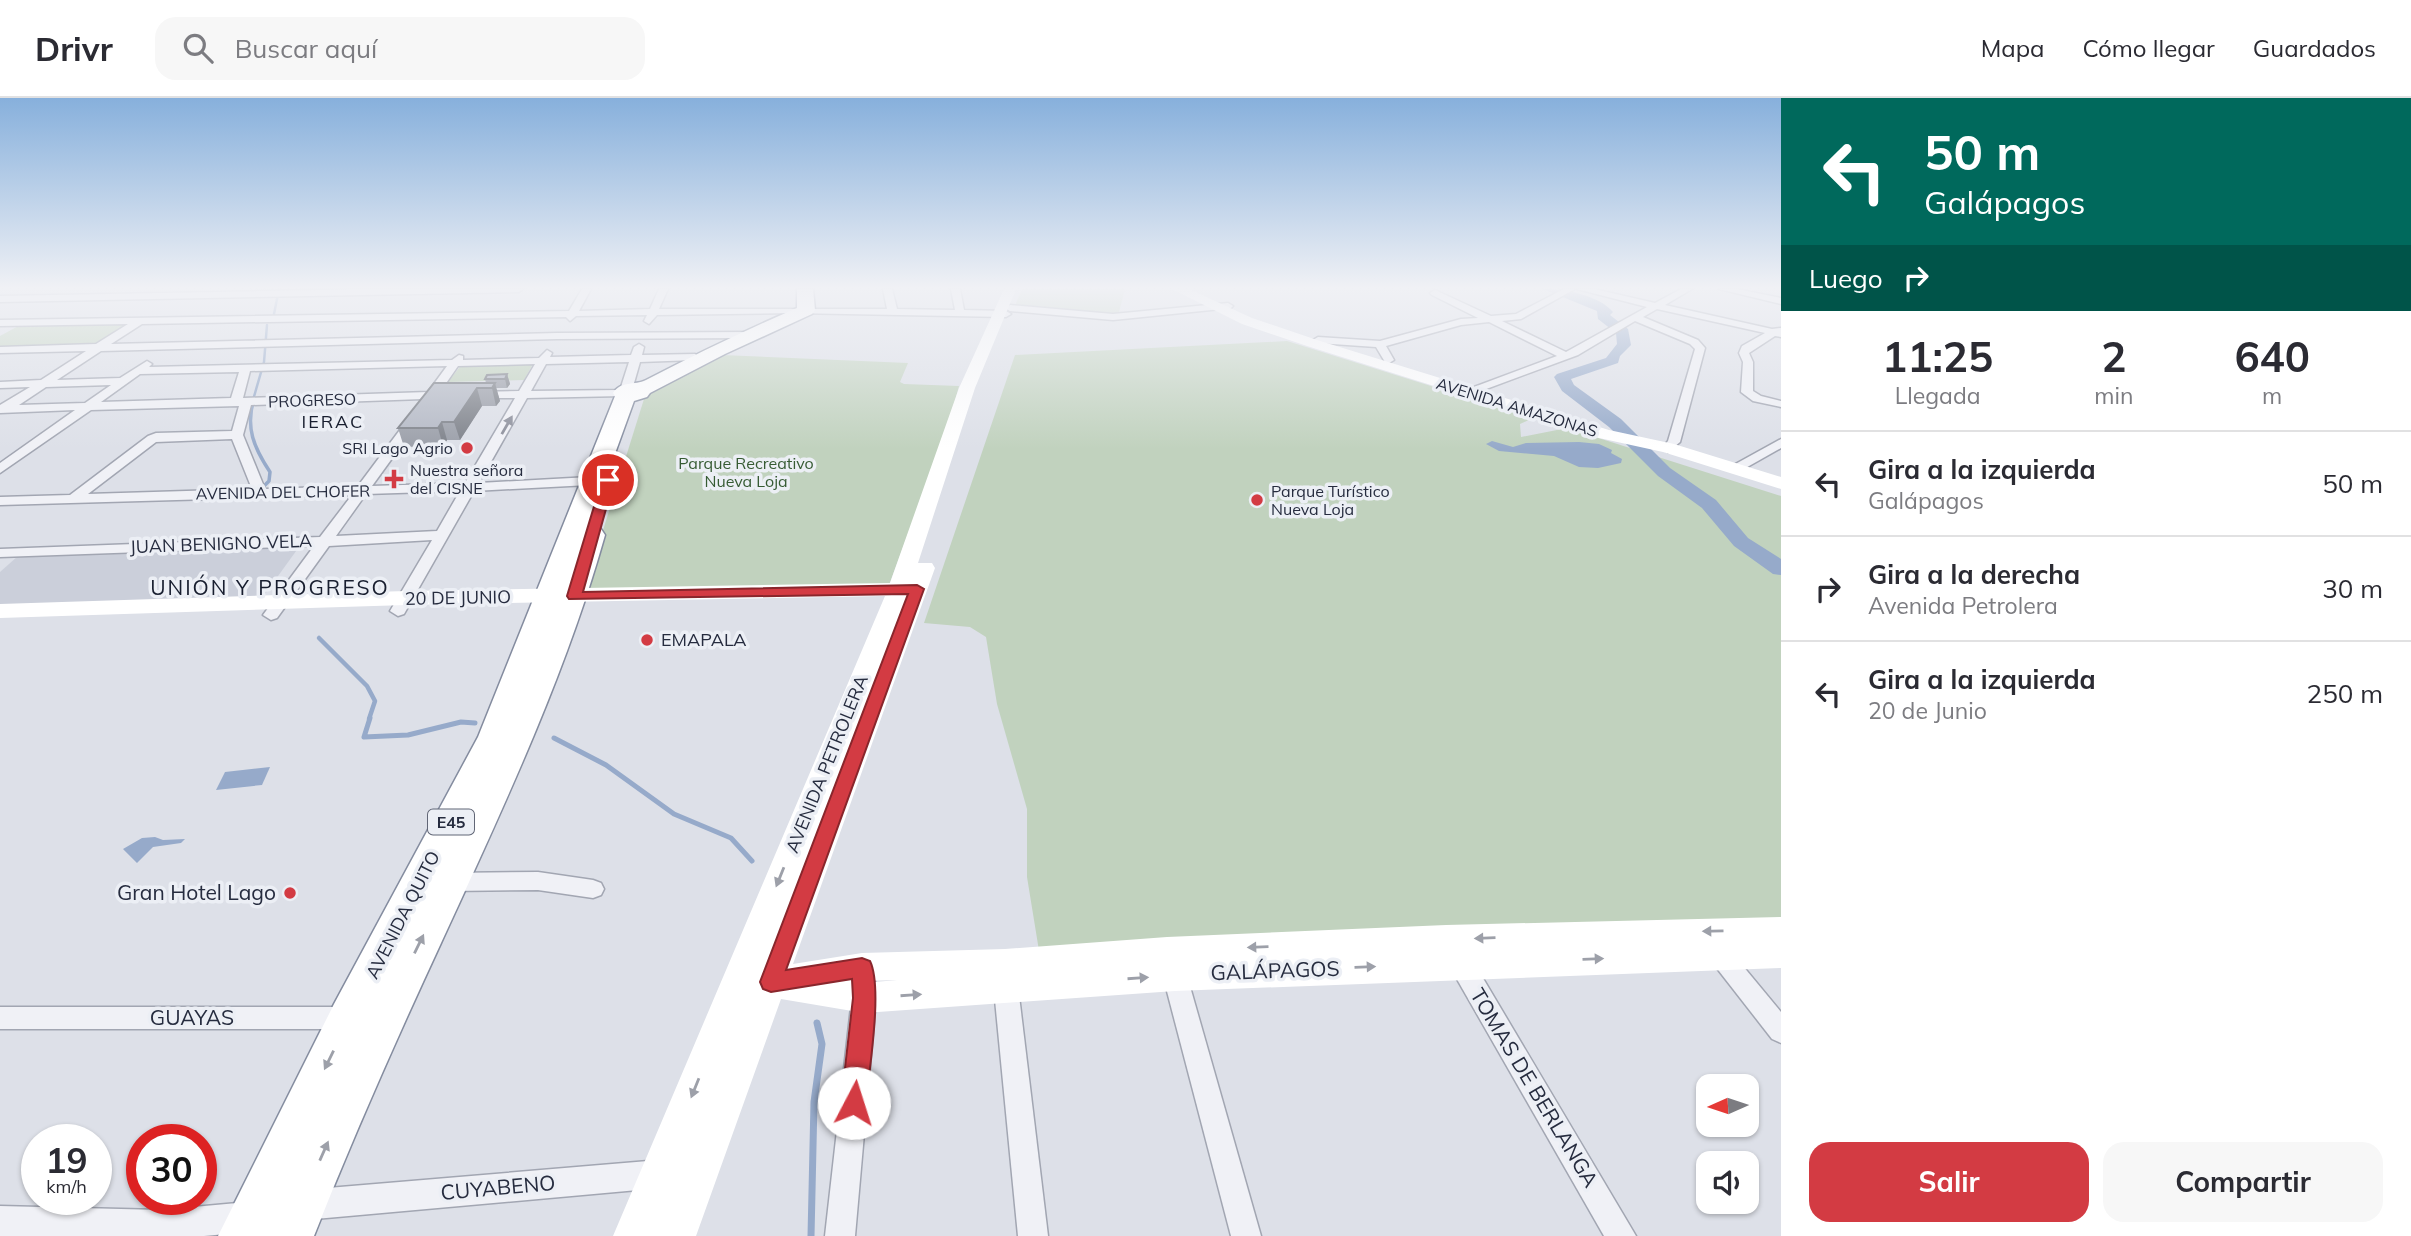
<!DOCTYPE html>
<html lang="es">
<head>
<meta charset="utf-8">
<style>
  body { margin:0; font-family:Mulish,sans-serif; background:#f7f7f7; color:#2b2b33; height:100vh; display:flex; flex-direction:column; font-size:26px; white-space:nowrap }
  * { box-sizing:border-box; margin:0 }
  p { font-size:23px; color:#7c7c81 }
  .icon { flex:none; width:38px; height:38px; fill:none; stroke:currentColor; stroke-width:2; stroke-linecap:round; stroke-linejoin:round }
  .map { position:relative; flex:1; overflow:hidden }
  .side { display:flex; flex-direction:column; background:#fff; width:630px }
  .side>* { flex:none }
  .banner { background:#00695c; color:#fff; overflow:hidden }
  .needle { width:46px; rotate:267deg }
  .tools { position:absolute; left:1696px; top:976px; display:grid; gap:14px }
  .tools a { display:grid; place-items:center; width:63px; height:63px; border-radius:14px; background:#fff; box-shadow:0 2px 5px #0004; font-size:35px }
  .speed { position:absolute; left:21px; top:1026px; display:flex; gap:14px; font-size:35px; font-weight:700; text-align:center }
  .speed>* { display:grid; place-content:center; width:91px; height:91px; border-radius:50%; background:#fff; box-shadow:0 2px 5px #0004; line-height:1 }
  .speed small { font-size:18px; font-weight:400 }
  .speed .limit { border:10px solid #d22; background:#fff; color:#111 }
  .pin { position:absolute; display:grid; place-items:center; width:60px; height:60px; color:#fff; margin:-30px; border:4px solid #fff; border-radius:50%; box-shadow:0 2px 7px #0007 }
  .me { position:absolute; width:77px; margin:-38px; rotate:5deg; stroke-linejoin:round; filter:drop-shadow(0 0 5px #0008) }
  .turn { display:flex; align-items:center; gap:24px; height:147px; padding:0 28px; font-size:32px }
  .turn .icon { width:91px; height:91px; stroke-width:2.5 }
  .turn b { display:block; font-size:49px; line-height:60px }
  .then { display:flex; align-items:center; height:66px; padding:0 28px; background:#0003; gap:14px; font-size:26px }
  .eta { display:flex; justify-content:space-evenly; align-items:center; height:119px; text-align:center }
  .eta b { font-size:42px; font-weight:700; line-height:49px }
  .button { display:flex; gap:14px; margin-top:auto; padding:14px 28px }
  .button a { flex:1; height:80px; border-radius:21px; background:#d33b43; color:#fff; font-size:28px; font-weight:700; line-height:80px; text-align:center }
  .button a+a { background:#f7f7f7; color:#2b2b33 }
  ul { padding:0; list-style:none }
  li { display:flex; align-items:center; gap:21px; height:105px; padding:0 28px; border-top:2px solid #e1e1e2 }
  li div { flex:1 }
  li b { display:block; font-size:26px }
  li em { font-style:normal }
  header { display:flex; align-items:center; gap:42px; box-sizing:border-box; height:98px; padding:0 35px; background:#fff; border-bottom:2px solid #e1e1e2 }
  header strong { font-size:33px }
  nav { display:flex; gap:38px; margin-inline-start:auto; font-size:24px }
  .search { width:490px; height:63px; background:#f7f7f7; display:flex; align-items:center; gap:18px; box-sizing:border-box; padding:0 24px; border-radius:21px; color:#7c7c81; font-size:26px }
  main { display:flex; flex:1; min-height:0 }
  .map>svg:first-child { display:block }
  .built { fill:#cbcfda }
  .green { fill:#c1d2be }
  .water { fill:#96aaca }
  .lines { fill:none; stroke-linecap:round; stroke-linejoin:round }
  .stream-far4 { stroke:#96aaca; stroke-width:2.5 }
  .stream-far3 { stroke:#96aaca; stroke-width:3.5 }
  .stream-far2 { stroke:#96aaca; stroke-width:4.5 }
  .stream-far1 { stroke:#96aaca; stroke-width:5 }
  .stream { stroke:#96aaca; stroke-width:7 }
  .river { fill:#96aaca; fill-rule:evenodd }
  .street-casing { stroke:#a2a6b2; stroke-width:3 }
  .highway-casing { stroke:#848c9f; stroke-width:3 }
  .street { fill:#f0f1f6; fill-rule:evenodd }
  .secondary { fill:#fff; fill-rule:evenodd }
  .highway { fill:#fff; fill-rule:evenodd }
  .wall { fill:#9b9fa9 }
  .shaded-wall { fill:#7e828a }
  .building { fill:#b4b9c5; stroke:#7e828a; stroke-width:2 }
  .oneway { fill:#8b8e9a }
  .oneway2 { fill:#9da0a9 }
  .route { fill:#d33b43; stroke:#89262c; stroke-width:2 }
  .poi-dot { fill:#d33b43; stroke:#eceff5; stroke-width:2.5 }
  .labels { text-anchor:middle; stroke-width:7; stroke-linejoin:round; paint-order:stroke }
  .far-street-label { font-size:16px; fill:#262c3f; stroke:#eceff5 }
  .far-poi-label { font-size:16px; fill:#262c3f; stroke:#eceff5; text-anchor:start }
  .far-park-label { font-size:16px; fill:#365b33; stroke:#eceff5 }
  .shield { fill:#eceff5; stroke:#616676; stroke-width:2 }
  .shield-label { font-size:16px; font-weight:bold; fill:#262c3f }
  .far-quarter-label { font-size:18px; letter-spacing:2px; fill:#181e2f; stroke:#eceff5 }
  .street-label { font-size:18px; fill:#262c3f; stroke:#eceff5 }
  .poi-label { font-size:18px; fill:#262c3f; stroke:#eceff5; text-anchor:start }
  .quarter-label { font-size:21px; letter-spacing:2px; fill:#181e2f; stroke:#eceff5 }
  .near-poi-label { font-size:21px; fill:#262c3f; stroke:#eceff5; text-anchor:end }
  .near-street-label { font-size:21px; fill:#262c3f; stroke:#eceff5 }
</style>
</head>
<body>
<header>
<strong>Drivr</strong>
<div class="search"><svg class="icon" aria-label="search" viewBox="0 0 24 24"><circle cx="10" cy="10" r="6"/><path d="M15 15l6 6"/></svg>Buscar aquí</div>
<nav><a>Mapa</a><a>Cómo llegar</a><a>Guardados</a></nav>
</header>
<main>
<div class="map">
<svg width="1781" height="1138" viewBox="0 0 1781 1138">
  <rect width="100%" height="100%" fill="#dde0e8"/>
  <!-- built -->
  <path class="built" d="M299 449 260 503 0 511V474L18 458Z"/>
  <!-- green -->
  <g class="green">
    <path d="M1022 191H1125L1118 218 1014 210Z"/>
    <path d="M133 224 96 247 0 249V238L22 226Z"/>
    <path d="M1287 243 1533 320 1520 326 1521 339 1567 330 1781 398V823L1041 865 1027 779V711L997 606 986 539 970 529 924 525 1015 257Z"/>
    <path d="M722 257 908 265 900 284 904 286 959 288 949 325 889 487 584 493 644 301 663 287Z"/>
    <path d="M534 264 524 282 448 284 462 266Z"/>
  </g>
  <!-- water -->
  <g class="water">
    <path d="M1492 343 1513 349 1526 345 1579 344 1599 346 1612 352 1611 355 1622 361 1621 365 1598 370 1579 369 1554 358 1499 353 1486 346Z"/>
    <path d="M270 669 262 687 216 692 225 674Z"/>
    <path d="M155 739 163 742 185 741 181 745 153 749 137 765 123 751 142 740Z"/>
  </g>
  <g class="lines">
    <!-- stream-far4 -->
    <g class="stream-far4">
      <path d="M273 221 279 191"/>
      <path d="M253 302 264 264 267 227"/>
    </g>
    <!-- stream-far3 -->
    <path class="stream-far3" d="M254 301C245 329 254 350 270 374L269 383 262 390"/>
    <!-- stream-far2 -->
    <path class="stream-far2" d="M319 540 367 588 375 603 369 621"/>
    <!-- stream-far1 -->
    <g class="stream-far1">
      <path d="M370 620 364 639 408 637 461 624 475 625"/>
      <path d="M554 640 606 667 674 716 731 740 752 763"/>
    </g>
    <!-- stream -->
    <path class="stream" d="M811 1138 814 1004 822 946 817 925"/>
    <!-- river -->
    <path class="river" d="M1543 191C1564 191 1599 197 1613 214L1610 217 1628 231 1631 247 1620 258 1618 265 1571 281 1574 287 1621 321 1670 370 1716 402 1748 440 1781 461V477L1773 476 1734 448 1702 410 1658 378 1609 329 1562 293 1554 279 1557 276 1606 260 1617 246 1616 235 1598 221 1597 213Z"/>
    <!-- street casing -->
    <g class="street-casing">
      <g id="street">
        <path d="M368 191H523L519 194 0 204V198Z"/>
        <path d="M582 191H591L579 213 650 211 659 191H668L659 211H887L883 191H892L897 211 955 212 951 191H960L964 212 1006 213 1011 216 1006 219 793 215 657 217 649 226 644 223 647 217 576 218 570 223 566 219 142 226 111 246 557 235 751 234 756 237 751 240 557 241 101 253 57 282 120 280 147 263 152 266 149 269 452 262 459 257 463 258V262L539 260 547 252 552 255 550 259 631 257 634 249 639 246 644 249 642 257 695 256 700 259 695 262 640 264 632 292 623 298 527 300 479 385 608 378 615 382 608 386 474 393 404 516 398 518 390 513 432 442 329 448 277 520 271 522 263 517 314 448 0 459V451L320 439 352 397 0 407V399L70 397 148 338 156 335 232 333 239 308 91 312 0 375V365L75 312 0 315V307L30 289 0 290V284L41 282 86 253 0 255V249L96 246 128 226 0 228V222L569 213ZM629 264 620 292 531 293 546 266ZM535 266 519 293 476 294 470 297 476 300H515L465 385 372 388 435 301 452 299V295L440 294 458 268ZM447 268 428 294 243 300 250 273ZM239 274 231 300 101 304 140 276ZM111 287 85 305 19 307 46 289ZM423 301 358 388 265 391 243 337 251 307ZM232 341 252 391 88 396 156 344ZM460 393 437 433 336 438 366 396Z"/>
        <path d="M1564 191H1575L1521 221 1502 223 1566 254 1647 209 1577 191H1594L1655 205 1681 191H1692L1665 207 1772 231 1781 230V239L1775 238 1749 255 1753 264V293L1761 298 1781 303V309L1753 303 1741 294 1743 264 1739 255 1742 248 1765 235 1657 211 1643 219 1698 242 1705 250 1680 344 1668 354 1662 350 1668 343 1695 251 1690 246 1635 223 1578 257 1470 297 1464 294 1466 292 1557 258 1489 224 1461 227 1386 248 1394 262 1389 265 1385 264 1376 249 1318 245 1313 242 1318 239 1380 243 1461 221 1478 220 1432 197 1430 195 1435 192 1491 218 1516 216Z"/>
        <path d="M1719 191H1737L1781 200V206Z"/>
        <path d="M1228 205 1233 208 1231 210 1113 222 1010 213 1005 210 1010 207 1113 216Z"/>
        <path d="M1781 341V350L1742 372 1737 373 1730 369Z"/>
        <path d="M538 774 593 782 601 785 604 791 601 797 593 800 538 792 449 793 441 790 438 784 441 778 449 775Z"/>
        <path d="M1720 847 1728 850 1781 914V945L1772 941 1712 864 1708 857 1712 850Z"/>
        <path d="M1459 852 1468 855 1636 1138H1604L1450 869 1447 862 1450 855Z"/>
        <path d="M862 859 871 862 874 869 876 900 855 1138H825L852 900 850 869 853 862Z"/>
        <path d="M1175 868 1184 871 1187 878 1261 1138H1231L1163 878 1166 871Z"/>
        <path d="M1005 870 1014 874 1017 881 1048 1138H1018L993 881 996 874Z"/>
        <path d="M0 909H348L357 912 361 920 357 928 348 931H0Z"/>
        <path d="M660 1062 670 1066 674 1076 670 1086 660 1090 304 1122 294 1117 289 1107 294 1097 304 1092Z"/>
        <path d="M248 1104 259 1108 263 1119 259 1130 248 1134 204 1138H0V1108L161 1112Z"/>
      </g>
    </g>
    <!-- highway casing -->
    <g class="highway-casing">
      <path id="highway" d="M797 191H813L815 212 812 216 725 256 650 295 647 299 634 303 588 430 601 431 605 437C565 579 502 712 441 845 396 942 353 1039 314 1138H218L334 906 478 639 615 298 613 295C622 282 634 288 646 282 696 256 746 232 797 210Z"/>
    </g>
    <!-- street -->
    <use href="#street" class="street"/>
    <!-- secondary -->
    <g class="secondary">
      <path d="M1004 191H1016L975 290 918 465H932L935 470 793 866 862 855 1005 851 1167 839 1446 827 1781 819V870L1175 893 864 915 781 901 696 1138H613L885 498 406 507 0 520V506L406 493 890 485 959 290ZM897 882 864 885 859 884 862 883Z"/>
      <path d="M1172 191H1189L1252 220 1317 242 1609 332 1674 346 1781 379V391L1663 354 1599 340 1307 248 1242 226Z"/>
    </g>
    <!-- highway -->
    <use href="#highway" class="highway"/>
  </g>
  <!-- wall -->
  <path class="wall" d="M507 276 510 286 507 290H496L500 303 496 308H482L460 342H447L443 348 404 349 398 330 486 285 485 281Z"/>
  <!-- shaded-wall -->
  <g class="shaded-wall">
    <path d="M507 276 510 286 507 290 505 281Z"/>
    <path d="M495 285 500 303 496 308 492 290Z"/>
    <path d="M477 290 482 308 460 342 454 324Z"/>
    <path d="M442 324 447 342 443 348 438 330Z"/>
  </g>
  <!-- building -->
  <g class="building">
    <path d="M507 276 505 281H485L487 277Z"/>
    <path d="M434 285H495L492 290H477L454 324H442L438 330H398Z"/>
  </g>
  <!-- one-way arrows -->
  <defs><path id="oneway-solid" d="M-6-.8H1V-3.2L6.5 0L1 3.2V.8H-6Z" transform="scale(1.75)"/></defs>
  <use class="oneway" href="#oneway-solid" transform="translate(507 327) rotate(-60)"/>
  <g class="oneway2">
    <use href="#oneway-solid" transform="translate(780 779) rotate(112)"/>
    <use href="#oneway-solid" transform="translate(1713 833) rotate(179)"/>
    <use href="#oneway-solid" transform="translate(1485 840) rotate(178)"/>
    <use href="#oneway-solid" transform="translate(419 846) rotate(-64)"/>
    <use href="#oneway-solid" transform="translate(1258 849) rotate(178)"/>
    <use href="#oneway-solid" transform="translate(1593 861) rotate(-2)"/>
    <use href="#oneway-solid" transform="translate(1365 869) rotate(-2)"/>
    <use href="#oneway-solid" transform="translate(1138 880) rotate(-4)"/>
    <use href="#oneway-solid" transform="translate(911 897) rotate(-4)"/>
    <use href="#oneway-solid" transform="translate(329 962) rotate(116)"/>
    <use href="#oneway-solid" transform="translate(695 990) rotate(112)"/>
    <use href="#oneway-solid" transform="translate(324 1053) rotate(-66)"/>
  </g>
  <!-- sky -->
  <linearGradient id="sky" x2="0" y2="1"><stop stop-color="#87b0dc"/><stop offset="0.54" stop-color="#f0f1f5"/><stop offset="1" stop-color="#f0f1f5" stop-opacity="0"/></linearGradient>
  <rect width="1781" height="351" fill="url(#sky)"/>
  <!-- route -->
  <path class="route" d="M608 379 614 382 583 494 917 487 924 491 786 872 862 860 870 863C883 890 869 972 866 1005L863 1013 854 1017 845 1013 841 1005 853 900 852 881 771 894 763 891 760 884 908 496 569 501 567 498 602 382Z"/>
  <!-- markers -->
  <g class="poi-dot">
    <circle cx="467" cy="350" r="7"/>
    <path d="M390.5 370.5h7v7h7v7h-7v7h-7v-7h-7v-7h7z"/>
    <circle cx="1257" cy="402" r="7"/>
    <circle cx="647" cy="542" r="7"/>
    <circle cx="290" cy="795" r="7"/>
  </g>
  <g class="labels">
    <!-- far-street labels -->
    <g class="far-street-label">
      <text transform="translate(312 302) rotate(-2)" y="6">PROGRESO</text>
      <text transform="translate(1517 309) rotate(17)" y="6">AVENIDA AMAZONAS</text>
      <text transform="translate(283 394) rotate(-1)" y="6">AVENIDA DEL CHOFER</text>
    </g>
    <!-- far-poi labels -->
    <g class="far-poi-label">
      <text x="453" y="356" text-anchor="end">SRI Lago Agrio</text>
      <text x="410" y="378">Nuestra señora<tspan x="410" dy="18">del CISNE</tspan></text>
      <text x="1271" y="399">Parque Turístico<tspan x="1271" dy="18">Nueva Loja</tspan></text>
    </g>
    <!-- far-park labels -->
    <g class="far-park-label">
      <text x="746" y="371">Parque Recreativo<tspan x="746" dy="18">Nueva Loja</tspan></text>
    </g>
    <!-- shield labels -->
    <rect class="shield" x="428" y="711.5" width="46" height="25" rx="5"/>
    <g class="shield-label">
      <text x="451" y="730">E45</text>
    </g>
    <!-- far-quarter labels -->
    <g class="far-quarter-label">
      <text x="333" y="330">IERAC</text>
    </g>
    <!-- street labels -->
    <g class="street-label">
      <text transform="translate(221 446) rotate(-2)" y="6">JUAN BENIGNO VELA</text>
      <text transform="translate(458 500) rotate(-1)" y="6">20 DE JUNIO</text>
      <text transform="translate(827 666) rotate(-68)" y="6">AVENIDA PETROLERA</text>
      <text transform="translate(403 817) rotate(-63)" y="6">AVENIDA QUITO</text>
    </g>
    <!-- poi labels -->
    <g class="poi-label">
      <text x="661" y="548">EMAPALA</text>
    </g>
    <!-- quarter labels -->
    <g class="quarter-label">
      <text x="270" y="497">UNIÓN Y PROGRESO</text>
    </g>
    <!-- near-poi labels -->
    <g class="near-poi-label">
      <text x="276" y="802">Gran Hotel Lago</text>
    </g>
    <!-- near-street labels -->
    <g class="near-street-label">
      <text transform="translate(1275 873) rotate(-2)" y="7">GALÁPAGOS</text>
      <text x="192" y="927">GUAYAS</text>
      <text transform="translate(1534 990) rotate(59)" y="7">TOMAS DE BERLANGA</text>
      <text transform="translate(498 1090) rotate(-5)" y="7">CUYABENO</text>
    </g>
  </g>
</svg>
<div class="tools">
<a><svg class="needle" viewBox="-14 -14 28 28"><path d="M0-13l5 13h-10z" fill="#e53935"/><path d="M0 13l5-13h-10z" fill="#7c7c81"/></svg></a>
<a><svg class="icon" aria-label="sound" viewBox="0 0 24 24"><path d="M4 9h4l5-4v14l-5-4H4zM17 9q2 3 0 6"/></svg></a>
</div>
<div class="speed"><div>19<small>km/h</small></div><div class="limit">30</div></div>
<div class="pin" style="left:608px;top:382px;background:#d93025"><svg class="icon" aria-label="arrive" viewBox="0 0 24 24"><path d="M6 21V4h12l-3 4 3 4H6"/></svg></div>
<svg class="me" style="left:854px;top:1005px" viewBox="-20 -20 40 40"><circle r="19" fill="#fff"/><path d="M0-13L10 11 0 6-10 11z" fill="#d33b43"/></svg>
</div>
<section class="side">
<div class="banner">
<div class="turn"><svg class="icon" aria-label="left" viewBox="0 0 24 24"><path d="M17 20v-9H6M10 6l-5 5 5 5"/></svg><div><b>50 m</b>Galápagos</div></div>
<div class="then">Luego<svg class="icon" aria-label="right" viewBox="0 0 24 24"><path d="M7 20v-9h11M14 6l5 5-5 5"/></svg></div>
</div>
<div class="eta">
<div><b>11:25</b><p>Llegada</p></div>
<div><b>2</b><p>min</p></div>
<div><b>640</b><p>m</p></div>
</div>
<ul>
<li><svg class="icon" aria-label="left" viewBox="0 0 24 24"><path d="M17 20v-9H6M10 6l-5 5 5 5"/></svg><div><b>Gira a la izquierda</b><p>Galápagos</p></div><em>50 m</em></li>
<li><svg class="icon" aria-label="right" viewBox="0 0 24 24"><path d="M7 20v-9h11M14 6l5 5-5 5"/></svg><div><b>Gira a la derecha</b><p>Avenida Petrolera</p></div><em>30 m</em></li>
<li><svg class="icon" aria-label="left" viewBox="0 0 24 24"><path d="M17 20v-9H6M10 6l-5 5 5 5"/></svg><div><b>Gira a la izquierda</b><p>20 de Junio</p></div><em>250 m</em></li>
</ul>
<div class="button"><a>Salir</a><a>Compartir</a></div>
</section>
</main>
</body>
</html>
